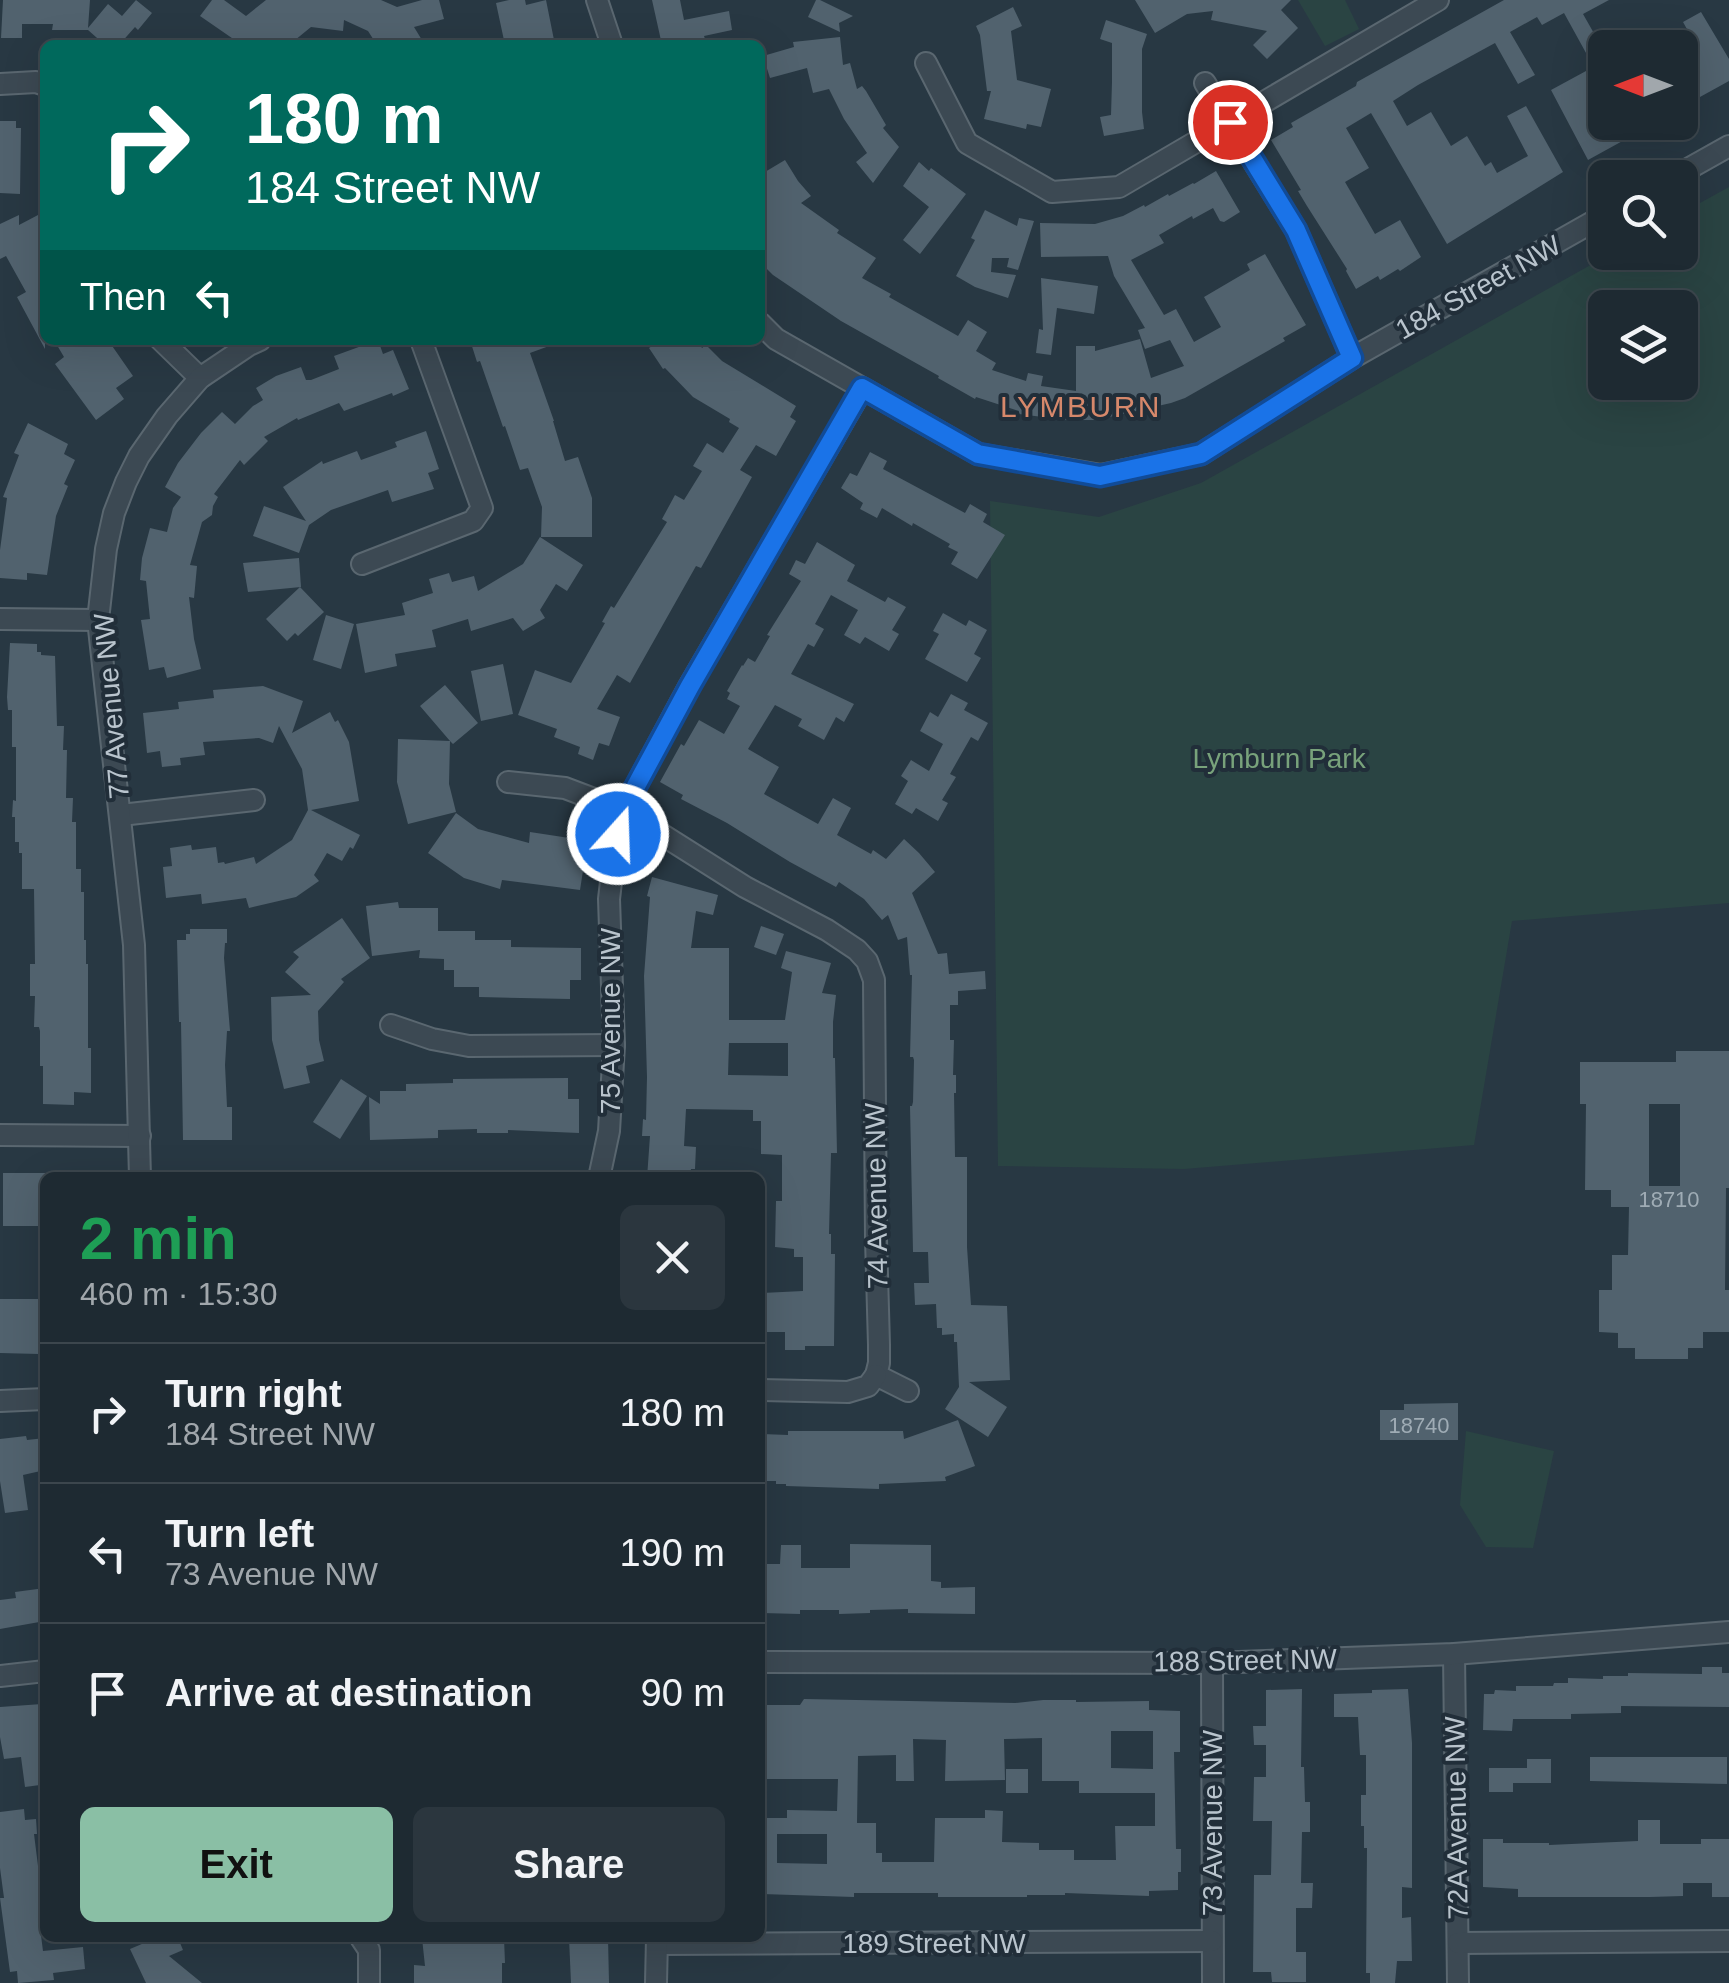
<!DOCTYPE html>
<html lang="en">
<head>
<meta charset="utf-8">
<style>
  body { margin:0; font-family:Arial,sans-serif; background:#2b363e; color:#f1f3f6; height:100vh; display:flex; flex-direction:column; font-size:38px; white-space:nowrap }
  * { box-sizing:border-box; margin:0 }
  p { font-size:32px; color:#a1a7ac }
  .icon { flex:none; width:55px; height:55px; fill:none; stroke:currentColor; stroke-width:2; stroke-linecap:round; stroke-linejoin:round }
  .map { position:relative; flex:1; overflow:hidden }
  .panel { position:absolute; left:40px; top:1172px; width:725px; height:770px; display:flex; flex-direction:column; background:#1e2a32; border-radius:15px; box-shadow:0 10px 40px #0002,0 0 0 2px #3c464d }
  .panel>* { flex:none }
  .banner { position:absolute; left:40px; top:40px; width:725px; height:305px; border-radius:15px; box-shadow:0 10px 40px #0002,0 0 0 2px #3c464d; background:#00695c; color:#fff; overflow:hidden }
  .needle { width:65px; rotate:270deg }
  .controls { position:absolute; left:1588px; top:30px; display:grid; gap:20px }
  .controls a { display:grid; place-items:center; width:110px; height:110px; border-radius:15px; background:#1e2a32; box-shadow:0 10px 40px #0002,0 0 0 2px #3c464d; font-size:50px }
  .pin { position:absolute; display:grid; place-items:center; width:85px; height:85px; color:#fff; margin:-42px; border:5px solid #fff; border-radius:50%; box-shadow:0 2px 10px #0007 }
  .me { position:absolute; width:110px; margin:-55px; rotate:20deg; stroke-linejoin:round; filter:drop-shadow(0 0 8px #0008) }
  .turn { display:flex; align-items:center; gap:35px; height:210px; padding:0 40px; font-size:45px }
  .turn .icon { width:130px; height:130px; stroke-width:2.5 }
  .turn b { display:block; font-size:70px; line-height:85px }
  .then { display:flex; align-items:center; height:95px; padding:0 40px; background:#0003; gap:20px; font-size:38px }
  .round { display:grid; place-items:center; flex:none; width:105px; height:105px; border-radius:15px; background:#2b363e }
  .summary { display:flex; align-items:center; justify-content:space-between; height:170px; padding:0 40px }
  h1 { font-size:60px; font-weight:700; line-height:75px; color:#1e9e55 }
  .button { display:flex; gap:20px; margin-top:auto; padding:20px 40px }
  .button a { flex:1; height:115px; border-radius:15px; background:#8abfa5; color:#111; font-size:40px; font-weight:700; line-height:115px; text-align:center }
  .button a+a { background:#2b363e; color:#f1f3f6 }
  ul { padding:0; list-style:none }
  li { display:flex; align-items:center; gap:30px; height:140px; padding:0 40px; border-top:2px solid #3c464d }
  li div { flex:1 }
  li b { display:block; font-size:38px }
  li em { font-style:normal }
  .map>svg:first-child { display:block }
  .green { fill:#2a4443; fill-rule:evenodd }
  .building { fill:#51626e; fill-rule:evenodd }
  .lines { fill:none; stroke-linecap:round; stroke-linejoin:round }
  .minor-casing { stroke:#5a6770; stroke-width:24 }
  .minor { stroke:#3c4953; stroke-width:20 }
  .route-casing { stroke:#114b97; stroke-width:25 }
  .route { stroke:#1a73e8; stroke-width:18 }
  .labels { text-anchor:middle; stroke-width:8; stroke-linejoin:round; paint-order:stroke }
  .number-label { font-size:22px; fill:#9facb5 }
  .street-label { font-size:28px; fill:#b9c4cd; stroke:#212e39 }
  .park-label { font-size:28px; fill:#78a27b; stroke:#212e39 }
  .neighbourhood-label { font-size:30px; letter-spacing:2.5px; fill:#d6886b; stroke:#212e39 }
</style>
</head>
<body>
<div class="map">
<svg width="1729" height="1983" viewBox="0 0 1729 1983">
  <rect width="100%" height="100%" fill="#283843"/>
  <!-- green -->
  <g class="green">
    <path d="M1298 0H1345L1359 29 1325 46Z"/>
    <path d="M1729 187V903L1512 921 1474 1145 1184 1169 998 1166 990 501 1099 517 1201 483 1612 253 1680 252V214ZM1605 308H1680V382H1605Z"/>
    <path d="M1466 1431 1554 1451 1533 1548 1486 1547 1460 1505Z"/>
  </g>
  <!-- building -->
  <g class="building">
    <path d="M3 0H90L88 28 108 4 122 16 136 0 152 13 138 30 135 27 119 45H105L88 30H52L53 24H22V38H1Z"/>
    <path d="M212 0H224L246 16 266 0H381L397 7 422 0H439L444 19 414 27 425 45H377L368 31 344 20 343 31 311 27 289 45H242L200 16Z"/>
    <path d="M509 0H525L526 5 546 0 555 45H505L496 3Z"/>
    <path d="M652 0H680L684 20 729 11 732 30 704 36 705 39 676 45H662Z"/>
    <path d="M816 0H820L853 16 839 23 840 32 808 17Z"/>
    <path d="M1135 0H1291L1281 10 1298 28 1267 59 1253 45 1267 31 1211 20 1213 11 1187 14 1155 33Z"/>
    <path d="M1504 0H1609L1583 14 1604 51 1591 62 1564 13 1542 25 1537 17 1510 32 1535 75 1518 84 1495 43 1418 85 1393 101 1407 126 1431 112 1451 146 1467 136 1485 166 1491 162 1497 173 1528 156 1507 116 1526 106 1563 172 1447 244 1371 113 1346 128 1369 168 1345 182 1375 234 1400 220 1421 257 1400 271 1398 269 1380 280 1378 276 1356 289 1346 271 1347 269 1307 206 1298 191 1301 190 1271 140 1293 127 1291 123 1356 86 1357 82Z"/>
    <path d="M1013 7 1022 26 1011 31 1017 80 1051 89 1041 127 1027 124 1026 129 984 119 991 91H987L980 35 976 26Z"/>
    <path d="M1701 12 1729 59V81L1680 108V59L1698 49 1683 22Z"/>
    <path d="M1106 20 1147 34 1142 49V112L1144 129 1104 136 1100 117 1111 115 1112 82V43L1100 39Z"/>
    <path d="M840 37 843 65 850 63 857 89 862 86 866 91 886 125 883 128 899 147 873 183 856 162 867 153 844 119 829 89 813 93 807 68 770 78 763 56 794 47 793 42Z"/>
    <path d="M1605 65V122H1657L1588 160 1551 90 1586 71 1588 74Z"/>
    <path d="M0 121H16V128H21L20 194 0 193Z"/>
    <path d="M785 160 798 181 811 196 801 203 839 230 837 233 876 258 862 278 891 294 889 297 958 336 968 320 987 332 976 351 996 363 992 370 1026 381 1028 373 1043 376 1041 386 1076 391V346H1095V351L1140 339 1151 378 1184 366 1170 340 1145 349 1138 330 1145 328 1114 276 1108 256 1041 257 1040 223 1095 224 1123 216 1144 205 1145 207 1168 194 1169 196 1193 183 1194 184 1216 171 1240 212 1224 222 1220 221 1213 208 1193 219 1192 216 1159 235 1164 243 1131 260 1164 315 1176 309 1194 342 1221 327 1204 297 1250 270 1247 264 1265 254 1306 325 1283 338 1285 341 1185 398 1171 403 1096 420H1066L1019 414V411L976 397 975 399 938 378 939 376 841 321 773 275 760 262V175Z"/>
    <path d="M919 162 929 171 931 168 966 194 920 254 903 240 929 207 903 186Z"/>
    <path d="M985 210 1017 226 1019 218 1034 221 1018 270 1007 267 1009 258H992L991 272 1016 275 1008 298 975 287 956 276 975 240 971 238Z"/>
    <path d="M19 215V225L38 215 45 229V349L17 297 26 292 6 256 0 259V224Z"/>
    <path d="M1041 278 1098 286 1094 314 1057 308 1051 355 1036 353 1039 329 1043 330Z"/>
    <path d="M54 340H108L133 376 116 388 124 399 96 420 55 364 64 357Z"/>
    <path d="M378 340 383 354 393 350 409 389 393 396 392 393 344 411 339 403 298 420 297 418 264 437 268 441 244 465 240 460 214 494 218 497 213 506 212 515 202 522 190 565 197 566 194 598 189 597 194 639 201 669 167 678 164 667 149 670 141 620 150 619 146 581 140 580 142 558 150 528 167 532 173 508 181 497 165 487 178 463 201 433 222 412 235 424 253 406 263 400 256 388 276 376 301 367 306 380H311L339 369 334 356Z"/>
    <path d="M470 340H560V342L530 353 554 421H553L565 461 578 457 592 498V537H541L542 507 528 468 520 470 505 426 503 427 480 361 477 362Z"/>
    <path d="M661 340H697L702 348 706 345 722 361 796 406 790 417 796 421 776 456 756 445 740 470 752 477 701 568 696 566 630 683 617 675 597 709 620 717 609 746 599 743 593 760 578 754 580 747 554 737 557 729 518 715 535 670 571 683 605 623 602 622 611 606 614 608 667 522 662 519 675 495 684 500 702 471 693 466 707 443 723 453 739 428 729 422 730 419 693 397 665 368 663 369 649 348Z"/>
    <path d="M28 423 68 444 64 454 75 460 64 484 68 486 56 516 47 575 27 573V580L0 578V550L7 498 3 497 19 455 14 453Z"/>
    <path d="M426 431 439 469 428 473 434 489 392 502 388 490 331 510 309 525 299 553 253 536 264 506 306 521 283 487 322 461 323 464 357 451 361 460 397 447 395 442Z"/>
    <path d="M870 452 887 461 883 469 965 513 970 504 987 514 983 522 1005 535 977 579 951 564 958 552 948 547 950 544 913 523 912 526 882 508 877 518 860 509 863 503 841 488 850 473 857 476Z"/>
    <path d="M540 537 583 565 567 591 556 584 540 610 545 618 523 631 513 618 471 631 468 619 432 630 436 647 395 654 397 666 365 673 356 624 405 615 402 603 433 593 429 579 449 573 452 582 474 576 478 591 523 564Z"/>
    <path d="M817 542 855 565 847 581 885 602 888 597 906 607 892 630 899 634 889 651 865 637 860 644 844 635 858 610 831 595 815 624 824 629 814 647 808 644 791 674 854 704 844 722 836 717 824 740 798 726 802 719 775 705 748 749 779 767 764 794 818 824 833 798 851 808 837 835 871 854 873 850 886 859 904 839 919 853 935 872 912 893 938 954 947 953 949 974 985 971 986 989 958 991V1005H950V1040H954L953 1075H956V1093H954L955 1157H967V1247L971 1305 1007 1306 1010 1380 969 1382 1007 1407 988 1437 945 1409 959 1387 957 1342H954V1334L942 1335V1328H937L936 1304 915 1305 914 1283H929L928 1252H913L910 1106H912L913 1102 914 1060 913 1057H910L912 975H910L907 937 898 940 888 915 882 920 864 899 839 882 836 887 790 862 727 823 681 799 683 795 660 782 681 744 684 746 699 720 724 734 740 706 727 699 730 693 727 691 742 665 743 666 748 658 755 662 770 636 767 635 801 581 789 574 796 560 805 564Z"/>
    <path d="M299 558 301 587 248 592 243 563Z"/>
    <path d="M300 587 324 612 298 636 295 633 287 641 266 619Z"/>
    <path d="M943 613 966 626 969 620 987 630 974 654 981 658 967 682 925 659 939 634 933 631Z"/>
    <path d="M326 615 354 624 341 669 313 660Z"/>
    <path d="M10 643 37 644V652H41V655L55 656 57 726H64L63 750H67L66 798H73L72 822H76V869H81V892H84V940H86V964H88V1048H91V1093L74 1092V1105L43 1104V1066H40V1031L39 1027H34L35 996H30V964H35L34 889H22V853H19V842H15V817H12L13 800 16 801V747H12V710H8L7 697Z"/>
    <path d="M503 664 513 714 481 721 471 671Z"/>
    <path d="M445 685 478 723 453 744 450 741 449 784 456 812 408 824 397 782 398 739 450 741 420 706Z"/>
    <path d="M263 686 303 701 292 733 330 712 335 722 338 720 349 742 359 801 311 810 360 835 353 849 350 847 342 861 327 853 314 875 319 881 296 897 249 908 246 898 202 904 201 894 166 898 163 867 172 866 170 848 191 845 192 850 216 847 218 863 224 862 225 864 254 857 256 864 292 840 308 810 302 769 279 726 273 743 259 738 203 742 205 755 180 758 181 765 162 767 160 751 147 753 143 713 179 709 178 702 214 698 213 690Z"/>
    <path d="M951 694 968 703 964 710 988 723 978 741 971 737 950 774 956 777 942 800 948 803 938 821 916 808 912 814 895 804 908 781 901 776 911 760 929 771 943 744 920 731 930 712 938 717Z"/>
    <path d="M456 813 478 829 529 843 530 832 576 839 573 856 585 858 580 890 502 880 500 889 464 878 428 853Z"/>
    <path d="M652 877 718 895 713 915 696 911 691 948H729V1020H785L792 972 781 968 786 951 831 963 822 993 836 995 833 1022V1058H835L837 1153H831L829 1234H831V1254H835L834 1346H805V1350H785V1332H760V1293L803 1291V1257H794V1249L775 1247 776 1201H782V1155L761 1154V1121H753V1110L686 1109 684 1146 696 1147 695 1169H691L690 1178H647L650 1136H642L643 1119 646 1120 647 1077 644 976 650 897 647 896ZM729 1043H788V1076L728 1075Z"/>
    <path d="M398 902 399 908H438V931H475V940H511V947L581 948V980H570V999L479 997V987H454V970H444V959L419 958 420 950 372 956 366 906Z"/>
    <path d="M342 918 370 958 341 979 344 982 318 1011 319 1040 324 1061 306 1066 310 1083 284 1089 272 1040 271 997 311 995 285 972 299 957 293 952Z"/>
    <path d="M761 926 784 934 776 955 754 947Z"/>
    <path d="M190 929H227V943H225L224 958 230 1031H227L225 1065 227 1107H232V1140H183L181 1022H179L177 940H186V934H190Z"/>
    <path d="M1676 1051H1729V1188H1726L1725 1290H1729V1332H1703V1348H1688V1359H1635V1348H1618V1333L1599 1332V1290H1612V1255H1628L1629 1207H1611V1190H1585L1586 1104H1580V1062H1676ZM1649 1104H1680V1186H1649Z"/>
    <path d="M568 1078V1099H579V1133L508 1130V1133H477V1129L438 1130V1138L370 1140 369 1097 380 1104V1091H406V1084L453 1083V1079Z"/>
    <path d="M341 1079 367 1096 340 1139 313 1122Z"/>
    <rect x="3" y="1173" width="42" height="53"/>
    <path d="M0 1299H39V1307H45V1347H39V1354L0 1353Z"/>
    <path d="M1458 1403V1440H1380V1410H1404V1404Z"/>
    <path d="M958 1420 975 1466 945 1477 946 1481 879 1484V1489L786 1486V1484H776V1481H760V1434L788 1435V1431H903L904 1439Z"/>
    <path d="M26 1436 27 1440 45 1438V1470L23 1475 28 1510 5 1513 0 1481V1439Z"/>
    <path d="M850 1544 931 1545V1581L941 1582V1588L975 1587V1614L908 1613V1609L870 1610V1613L839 1614V1610H800V1614L760 1613V1564H780L781 1545H801V1568H850Z"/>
    <path d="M45 1588V1621L0 1629V1600L16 1598 15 1592Z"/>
    <path d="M1702 1667H1722V1673H1729V1707L1621 1706V1713L1571 1714V1719H1513L1512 1731 1483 1730 1484 1694H1494L1495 1690 1516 1691V1686H1553L1554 1683H1568V1678L1603 1679V1676H1628V1673L1702 1674Z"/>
    <path d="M1302 1689 1301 1767H1304L1305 1802H1310V1832H1302L1301 1883H1313L1312 1908H1296V1952H1306V1982H1272L1271 1972H1253L1254 1875H1271L1272 1821H1253L1254 1777H1266V1745H1254L1253 1726H1266V1690Z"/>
    <path d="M1408 1689 1412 1743V1888L1402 1887V1918L1411 1917 1412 1961H1397L1395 1983H1370V1973H1366L1367 1848H1364V1826H1361V1795H1366V1755H1360L1358 1717H1334V1694L1372 1693V1690Z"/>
    <path d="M804 1699 1015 1703 1043 1700H1076V1702L1149 1701V1710L1180 1711V1752H1174L1176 1849H1181V1872H1178V1890L1149 1891V1896L1065 1893V1895H1027V1897H938V1893H854V1897L760 1894V1818H787V1810L837 1811 838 1779H760V1705H800ZM1111 1731H1153V1769L1111 1768ZM1042 1738V1781H1079V1793H1155V1826H1115L1116 1860H1074V1850H1039V1843L1002 1842 1003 1811 985 1810V1818H935L934 1862H882V1853H876V1823H857L858 1756 896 1755V1781H914L913 1739 946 1740 945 1781 1005 1780 1004 1739ZM777 1834H827V1864L777 1863Z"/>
    <path d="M42 1704V1707H45V1774L38 1775 40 1785 25 1787 21 1757 4 1759 0 1737V1707Z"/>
    <path d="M1590 1757H1727V1784L1590 1781Z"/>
    <path d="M1527 1759H1551V1783H1513V1792H1489V1768H1527Z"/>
    <rect x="1006" y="1769" width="22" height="24"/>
    <path d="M24 1809 25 1820 36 1819 37 1834H34L39 1874H38L41 1911 38 1912 43 1951 83 1947 85 1969 53 1973 54 1980 18 1983 17 1971 10 1972 0 1898H4L0 1868V1812Z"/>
    <path d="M1638 1820H1660V1844H1701V1839H1729V1897H1712V1883H1683V1896L1650 1897H1518V1889L1483 1887V1839H1503V1843H1549V1845L1638 1841Z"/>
    <path d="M156 1938H178L183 1950 169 1956 202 1983H146L130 1949Z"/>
    <path d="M422 1938H504L505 1963H502V1983H414V1965L425 1966Z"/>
    <path d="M569 1938H608L609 1983H571Z"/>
  </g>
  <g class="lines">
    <!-- minor casing -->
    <g class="minor-casing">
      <g id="minor">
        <path d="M597 0 612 45"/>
        <path d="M926 63 967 143 1052 192 1119 187 1438 0"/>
        <path d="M1205 83 1296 230 1352 358"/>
        <path d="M0 84 36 82 45 85"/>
        <path d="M1672 178 1729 146"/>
        <path d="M760 323 776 339 978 454 1101 475 1201 454 1352 358 1605 215"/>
        <path d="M161 340 200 378"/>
        <path d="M362 564 473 521 482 508 421 340"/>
        <path d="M0 619 98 620"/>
        <path d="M508 782 565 788 623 810 745 887 827 930 857 950 867 961 874 980 876 1239 879 1345V1363L876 1375 908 1391"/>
        <path d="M121 815 254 800"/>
        <path d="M391 1025 432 1039 469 1046 614 1045"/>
        <path d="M0 1135 140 1136"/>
        <path d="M140 1178 134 945 98 620 106 549 114 513 126 482 139 456 167 416 200 378 249 345 260 340"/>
        <path d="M599 1178 609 1131 614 1045 609 899 614 856 623 810 690 685 862 389"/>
        <path d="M760 1390 848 1392 868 1386 876 1375"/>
        <path d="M0 1401 45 1399"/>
        <path d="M1454 1654 1458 1983"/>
        <path d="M760 1662 1212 1663 1454 1654 1729 1632"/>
        <path d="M1212 1663 1213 1983"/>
        <path d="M0 1676 45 1671"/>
        <path d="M361 1938 369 1950V1983"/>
        <path d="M1458 1943 1729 1941"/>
        <path d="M657 1944 1212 1941"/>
        <path d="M656 1983 657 1938"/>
      </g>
    </g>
    <!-- minor -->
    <use href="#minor" class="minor"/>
  </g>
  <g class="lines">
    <!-- route casing -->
    <g class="route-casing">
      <path id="route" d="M618 834 623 810 690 686 862 388 978 454 1100 476 1201 454 1352 358 1296 230 1230 122"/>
    </g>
    <!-- route -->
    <use href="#route" class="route"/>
  </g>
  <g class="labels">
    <!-- number labels -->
    <g class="number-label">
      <text x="1669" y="1207">18710</text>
      <text x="1419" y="1433">18740</text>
    </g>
    <!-- street labels -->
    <g class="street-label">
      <text transform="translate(1478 287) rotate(-29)" y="10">184 Street NW</text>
      <text transform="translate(111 706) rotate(-95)" y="10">77 Avenue NW</text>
      <text transform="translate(610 1021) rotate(-90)" y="10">75 Avenue NW</text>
      <text transform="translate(876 1196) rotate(-91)" y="10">74 Avenue NW</text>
      <text transform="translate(1245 1660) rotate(-1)" y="10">188 Street NW</text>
      <text transform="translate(1456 1818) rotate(-91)" y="10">72A Avenue NW</text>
      <text transform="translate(1212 1823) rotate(-90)" y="10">73 Avenue NW</text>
      <text x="934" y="1953">189 Street NW</text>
    </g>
    <!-- park labels -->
    <g class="park-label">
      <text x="1279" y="768">Lymburn Park</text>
    </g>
    <!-- neighbourhood labels -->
    <g class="neighbourhood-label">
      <text x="1081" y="417">LYMBURN</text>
    </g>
  </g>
</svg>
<div class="controls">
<a><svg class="needle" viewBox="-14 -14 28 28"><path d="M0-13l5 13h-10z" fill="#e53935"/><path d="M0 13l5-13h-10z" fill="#a1a7ac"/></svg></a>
<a><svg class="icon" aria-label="search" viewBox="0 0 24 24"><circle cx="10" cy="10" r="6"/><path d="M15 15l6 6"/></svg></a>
<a><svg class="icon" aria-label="layers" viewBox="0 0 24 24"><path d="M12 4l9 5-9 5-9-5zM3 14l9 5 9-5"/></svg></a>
</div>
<div class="pin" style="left:1230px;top:122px;background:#d93025"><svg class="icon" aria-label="arrive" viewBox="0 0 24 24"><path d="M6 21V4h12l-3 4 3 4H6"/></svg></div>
<svg class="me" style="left:618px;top:834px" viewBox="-20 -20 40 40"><circle r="17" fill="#1a73e8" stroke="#fff" stroke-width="3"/><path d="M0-11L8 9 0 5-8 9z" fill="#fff"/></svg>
<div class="banner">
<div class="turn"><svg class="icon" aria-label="right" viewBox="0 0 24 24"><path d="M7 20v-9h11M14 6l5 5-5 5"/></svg><div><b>180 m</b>184 Street NW</div></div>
<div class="then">Then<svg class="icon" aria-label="left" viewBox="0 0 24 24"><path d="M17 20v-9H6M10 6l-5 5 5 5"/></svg></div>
</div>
<section class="panel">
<div class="summary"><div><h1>2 min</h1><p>460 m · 15:30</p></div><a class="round"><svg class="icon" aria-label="close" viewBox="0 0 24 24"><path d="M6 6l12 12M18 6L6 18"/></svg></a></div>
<ul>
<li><svg class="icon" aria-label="right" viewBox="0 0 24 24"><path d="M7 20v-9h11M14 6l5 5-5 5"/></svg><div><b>Turn right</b><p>184 Street NW</p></div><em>180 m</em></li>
<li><svg class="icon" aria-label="left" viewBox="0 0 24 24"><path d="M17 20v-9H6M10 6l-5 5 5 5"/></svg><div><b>Turn left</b><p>73 Avenue NW</p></div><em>190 m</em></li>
<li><svg class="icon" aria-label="arrive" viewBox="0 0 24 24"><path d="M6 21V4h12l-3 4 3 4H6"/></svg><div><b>Arrive at destination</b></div><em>90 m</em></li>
</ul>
<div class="button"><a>Exit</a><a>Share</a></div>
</section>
</div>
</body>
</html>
